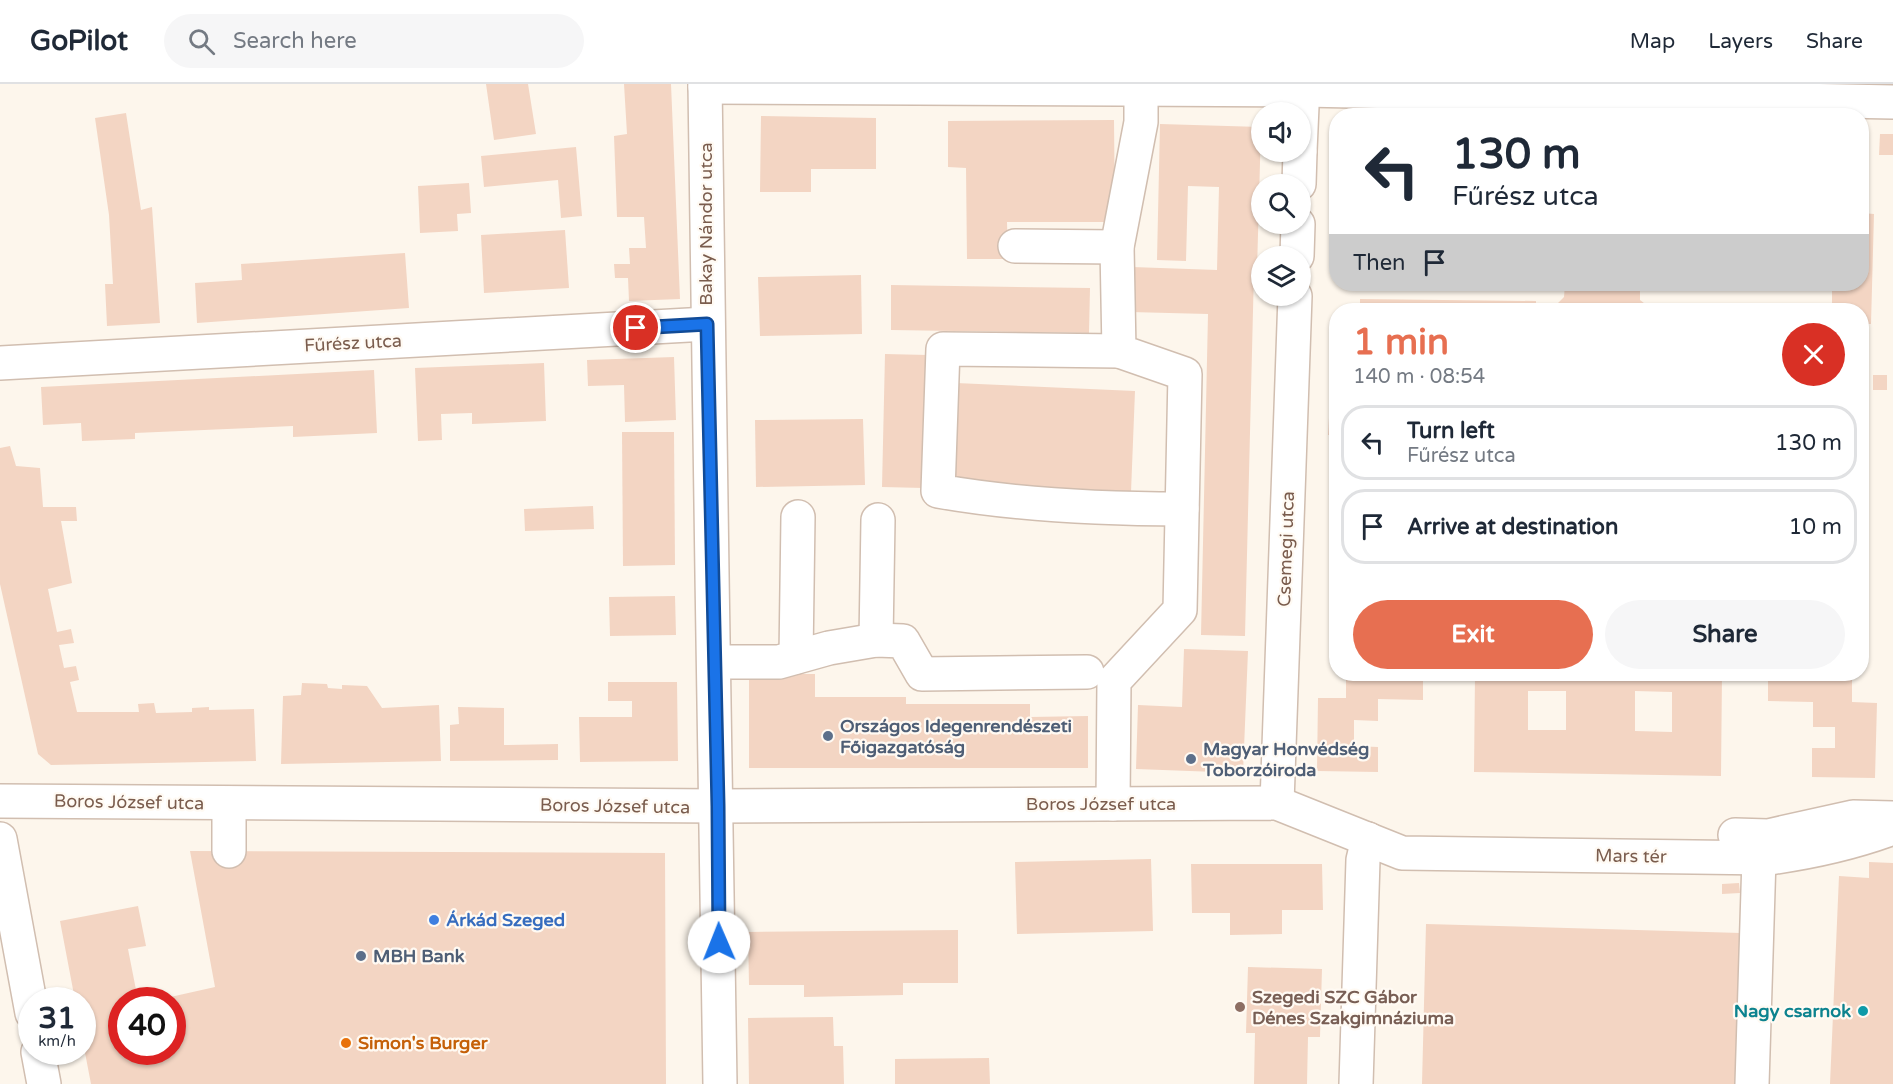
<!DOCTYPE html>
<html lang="en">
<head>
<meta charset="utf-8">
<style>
  body { margin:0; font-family:"Varela Round",sans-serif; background:#f6f6f7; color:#1f2937; height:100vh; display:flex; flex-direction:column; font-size:22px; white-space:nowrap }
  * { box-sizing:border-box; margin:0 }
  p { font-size:20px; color:#747a83 }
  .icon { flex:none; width:33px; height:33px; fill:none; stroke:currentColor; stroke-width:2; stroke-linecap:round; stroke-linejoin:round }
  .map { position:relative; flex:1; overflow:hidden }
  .drawer { position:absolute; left:1329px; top:219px; width:540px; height:378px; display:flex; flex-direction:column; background:#fff; border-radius:24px; box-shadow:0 2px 4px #0004 }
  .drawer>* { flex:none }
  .banner { position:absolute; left:1329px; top:24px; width:540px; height:183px; border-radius:24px; box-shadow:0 2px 4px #0004; background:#fff; color:#1f2937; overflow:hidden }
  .tools { position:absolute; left:1251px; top:18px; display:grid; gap:12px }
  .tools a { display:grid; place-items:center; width:60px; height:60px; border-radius:50%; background:#fff; box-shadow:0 2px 4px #0004; font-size:30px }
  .speed { position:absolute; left:18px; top:903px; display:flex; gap:12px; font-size:30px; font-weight:700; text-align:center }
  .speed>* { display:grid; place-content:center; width:78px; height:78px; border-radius:50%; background:#fff; box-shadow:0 2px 4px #0004; line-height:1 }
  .speed small { font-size:15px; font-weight:400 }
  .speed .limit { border:9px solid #d22; background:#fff; color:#111 }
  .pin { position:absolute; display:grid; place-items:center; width:51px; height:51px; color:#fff; margin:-26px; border:3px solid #fff; border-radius:50%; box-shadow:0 2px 6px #0007 }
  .me { position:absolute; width:66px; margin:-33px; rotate:359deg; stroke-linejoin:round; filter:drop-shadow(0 0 4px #0008) }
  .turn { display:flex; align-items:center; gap:21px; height:126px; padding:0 24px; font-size:27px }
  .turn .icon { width:78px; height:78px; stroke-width:2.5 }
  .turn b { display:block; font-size:42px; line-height:51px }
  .then { display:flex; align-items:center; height:57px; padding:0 24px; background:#0003; gap:12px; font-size:22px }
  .round { display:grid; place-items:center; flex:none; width:63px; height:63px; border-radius:32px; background:#f6f6f7 }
  .head { display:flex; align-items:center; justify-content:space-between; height:102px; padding:0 24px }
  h1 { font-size:36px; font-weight:700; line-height:45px; color:#e76f51 }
  .primary-button { display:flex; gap:12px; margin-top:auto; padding:12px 24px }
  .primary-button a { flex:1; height:69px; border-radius:36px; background:#e76f51; color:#fff; font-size:24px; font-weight:700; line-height:69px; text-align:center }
  .primary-button a+a { background:#f6f6f7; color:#1f2937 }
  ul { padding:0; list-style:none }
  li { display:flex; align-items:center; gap:18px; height:75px; margin:0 12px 9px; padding:0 12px; border:3px solid #e0e1e3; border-radius:24px }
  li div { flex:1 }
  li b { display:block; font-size:22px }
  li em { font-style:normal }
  header { display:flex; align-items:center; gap:36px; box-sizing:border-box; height:84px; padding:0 30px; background:#fff; border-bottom:2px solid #e0e1e3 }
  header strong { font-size:28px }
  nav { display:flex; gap:33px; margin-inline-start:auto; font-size:21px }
  .search { width:420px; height:54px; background:#f6f6f7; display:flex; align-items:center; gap:15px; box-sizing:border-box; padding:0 21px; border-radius:33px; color:#747a83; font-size:22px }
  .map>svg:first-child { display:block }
  .building { fill:#f3d5c3; fill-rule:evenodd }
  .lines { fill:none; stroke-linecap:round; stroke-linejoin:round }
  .minor-casing { stroke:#d1beb0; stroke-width:36 }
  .minor { stroke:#fff; stroke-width:33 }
  .route-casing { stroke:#114b97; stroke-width:15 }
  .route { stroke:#1a73e8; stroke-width:10 }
  .service-dot { fill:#5c6f8a; stroke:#fffaf3; stroke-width:2 }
  .shop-dot { fill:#3f7fe0; stroke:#fffaf3; stroke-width:2 }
  .education-dot { fill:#8d6e63; stroke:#fffaf3; stroke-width:2 }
  .culture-dot { fill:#0f9aa8; stroke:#fffaf3; stroke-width:2 }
  .food-dot { fill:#e8710a; stroke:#fffaf3; stroke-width:2 }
  .labels { text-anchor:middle; stroke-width:4.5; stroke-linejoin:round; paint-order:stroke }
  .street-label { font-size:18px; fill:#7a5c4d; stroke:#fffaf3 }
  .service-label { font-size:18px; font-weight:bold; fill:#4e5e75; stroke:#fffaf3; text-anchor:start }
  .shop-label { font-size:18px; font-weight:bold; fill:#366cbe; stroke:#fffaf3; text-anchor:start }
  .education-label { font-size:18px; font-weight:bold; fill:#785e54; stroke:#fffaf3; text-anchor:start }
  .culture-label { font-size:18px; font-weight:bold; fill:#0d838f; stroke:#fffaf3; text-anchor:end }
  .food-label { font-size:18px; font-weight:bold; fill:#c56008; stroke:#fffaf3; text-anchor:start }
</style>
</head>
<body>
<header>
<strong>GoPilot</strong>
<div class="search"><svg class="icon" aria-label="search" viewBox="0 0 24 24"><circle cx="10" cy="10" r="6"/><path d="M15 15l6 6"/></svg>Search here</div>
<nav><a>Map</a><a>Layers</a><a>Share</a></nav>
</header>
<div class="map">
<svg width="1893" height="1000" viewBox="0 0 1893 1000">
  <rect width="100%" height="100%" fill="#fdf6ec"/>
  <!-- building -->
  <g class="building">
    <path d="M486 0H528L536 50 494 56Z"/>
    <path d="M624 0H671L680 215 629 217 628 194H615L614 180H630L629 164H646L644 133H617L614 52 627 50Z"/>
    <path d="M126 29 141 126 152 123 160 239 107 242 105 200H113L109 131 95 34Z"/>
    <path d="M761 32 876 34V85H811V108H760Z"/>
    <path d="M1114 36 1115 138H1007L1008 175H967L966 84 948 83V37Z"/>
    <path d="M1160 40 1261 43 1257 186H1254L1245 552 1201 551 1208 230 1130 228 1132 183 1217 186 1219 103 1188 102 1186 177 1157 176Z"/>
    <path d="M1880 50H1893V71H1879Z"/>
    <path d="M576 63 582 132 561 134 558 96 484 103 481 72Z"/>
    <path d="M469 99 471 129 457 130 458 147 420 149 418 102Z"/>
    <path d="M1862 129 1874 130 1871 240H1862V226H1832V200H1862Z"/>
    <path d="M565 146 569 204 484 209 481 151Z"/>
    <path d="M405 169 409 224 197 239 195 199 242 196 241 180Z"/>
    <path d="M861 191 862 250 760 252 758 193Z"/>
    <path d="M1565 200H1640V216L1653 226H1551L1564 213Z"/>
    <path d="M891 201 1090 204 1089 249 891 246Z"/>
    <path d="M1360 215 1536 217V224L1542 225V226H1360Z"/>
    <path d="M1665 220 1769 221V226H1665Z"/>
    <path d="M885 270 928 271 924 404 882 403Z"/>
    <path d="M674 273 676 336 625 338 624 301 588 302 587 276Z"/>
    <path d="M544 279 546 337 472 340V329L441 330 442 356 418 357 415 284Z"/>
    <path d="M374 286 377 349 293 353V342L135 349V355L82 357 81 339 43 341 41 303Z"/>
    <rect x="1873" y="291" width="14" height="15"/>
    <path d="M956 299 1135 307 1131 408 952 401Z"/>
    <path d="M1329 334 1336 335V351H1328Z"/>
    <path d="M863 335 865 401 756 403 755 336Z"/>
    <path d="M622 348H674L675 481 623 482Z"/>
    <path d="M10 362 16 382 40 384 43 423H76L77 437H61L72 499 48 505 57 548 71 545 74 559 59 561 64 584 76 582 79 596 70 598 77 628H139L138 620 154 619 156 629 192 628V624L209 623V626L254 625 256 677 51 681 38 670 0 500V364Z"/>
    <path d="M593 422 594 445 525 447 524 425Z"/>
    <path d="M675 512 676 551 610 552 609 513Z"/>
    <path d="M1184 565 1248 567 1243 689 1136 685 1138 621 1182 623Z"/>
    <path d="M749 590H815V613H906V620H1030V633L1088 632V684H749Z"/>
    <path d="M1346 590H1423V616L1378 615V637L1354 636V662L1378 663V688L1317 687 1318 614H1346Z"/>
    <path d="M1475 590H1722L1721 692 1474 688ZM1528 607H1566V646H1528ZM1635 607 1672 608V648L1635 647Z"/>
    <path d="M1768 590H1852V618L1877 619 1875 694 1812 693V664H1835V643H1813V618L1768 617Z"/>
    <path d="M608 598H677L678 677 580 678 579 633H632V617H608Z"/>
    <path d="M302 599 327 600 328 604 342 605V601L367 602 382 624 439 621 441 677 281 680 283 612 301 611Z"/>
    <path d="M458 623 504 624V661L558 660V676L450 677V641L459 640Z"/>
    <path d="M190 767 665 769 666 1000H91L82 953V916H75L60 837 138 822 146 862 128 865 138 916H122V968H172V916H157L215 903Z"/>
    <path d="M1151 775 1153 847 1017 850 1015 778Z"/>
    <path d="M1869 778 1893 779V1000H1830L1839 792 1869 794Z"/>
    <path d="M1191 780H1322L1323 826H1282V850L1230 851V829H1192Z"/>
    <path d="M1739 799 1740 809 1722 810V800Z"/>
    <path d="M1426 840 1741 849 1737 1000H1422Z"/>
    <path d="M958 846V899H903V911L804 913V901H749L748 848Z"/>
    <path d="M1248 883 1322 885 1320 953H1308L1307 1000H1254L1255 949H1246Z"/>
    <path d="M833 933 834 962H843L844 1000H749L748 934Z"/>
    <path d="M989 974 990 1000H895V975Z"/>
  </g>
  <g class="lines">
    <!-- minor casing -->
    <g class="minor-casing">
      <g id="minor">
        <path d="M705 0C707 333 717 667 720 1000"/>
        <path d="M705 3 1303 6 1893 18"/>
        <path d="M1300 67 1303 0"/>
        <path d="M1299 100 1300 68"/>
        <path d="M1015 162 1117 163"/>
        <path d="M1297 172 1298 140"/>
        <path d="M1119 267 943 265 938 407C1018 421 1100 425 1182 425"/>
        <path d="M0 279 707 240"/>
        <path d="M876 556 878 436"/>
        <path d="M796 573 798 433"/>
        <path d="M715 578H779L829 564 876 556 903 557 922 590 1087 588"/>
        <path d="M0 717 718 722 1277 719 1402 769 1769 774C1812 768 1853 759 1893 744"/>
        <path d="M229 719V767"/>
        <path d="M1277 719 1295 212"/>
        <path d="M1113 720 1114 597 1180 526 1185 290 1119 267 1117 163 1141 38V5"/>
        <path d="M1735 751 1768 752 1853 733 1893 734"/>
        <path d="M0 755 32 929"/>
        <path d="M38 968 44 1000"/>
        <path d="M1356 1000 1363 776 1368 755"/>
        <path d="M1752 1000 1759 774"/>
      </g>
    </g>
    <!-- minor -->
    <use href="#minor" class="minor"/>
  </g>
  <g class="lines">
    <!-- route casing -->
    <g class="route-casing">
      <path id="route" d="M636 244 707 240 718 722 719 858"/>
    </g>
    <!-- route -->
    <use href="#route" class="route"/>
  </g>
  <!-- markers -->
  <g class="service-dot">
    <circle cx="828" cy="652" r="6"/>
    <circle cx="1191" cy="675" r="6"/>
    <circle cx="361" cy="872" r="6"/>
  </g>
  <circle class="shop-dot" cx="434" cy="836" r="6"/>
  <circle class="education-dot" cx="1240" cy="923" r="6"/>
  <circle class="culture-dot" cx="1863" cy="927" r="6"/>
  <circle class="food-dot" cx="346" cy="959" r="6"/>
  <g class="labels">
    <!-- street labels -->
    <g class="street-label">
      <text transform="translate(706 140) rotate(-90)" y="6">Bakay Nándor utca</text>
      <text transform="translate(353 259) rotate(-3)" y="6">Fűrész utca</text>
      <text transform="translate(1286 465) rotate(-88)" y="6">Csemegi utca</text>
      <text transform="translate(129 718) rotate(1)" y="6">Boros József utca</text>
      <text x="1101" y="726">Boros József utca</text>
      <text transform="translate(615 722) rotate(1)" y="6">Boros József utca</text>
      <text transform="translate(1631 772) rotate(1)" y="6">Mars tér</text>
    </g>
    <!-- service labels -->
    <g class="service-label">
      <text x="840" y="648">Országos Idegenrendészeti<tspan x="840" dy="21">Főigazgatóság</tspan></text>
      <text x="1203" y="671">Magyar Honvédség<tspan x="1203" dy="21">Toborzóiroda</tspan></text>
      <text x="373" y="878">MBH Bank</text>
    </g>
    <!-- shop labels -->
    <g class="shop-label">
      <text x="446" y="842">Árkád Szeged</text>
    </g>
    <!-- education labels -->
    <g class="education-label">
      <text x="1252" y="919">Szegedi SZC Gábor<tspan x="1252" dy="21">Dénes Szakgimnáziuma</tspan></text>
    </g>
    <!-- culture labels -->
    <g class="culture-label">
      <text x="1851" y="933">Nagy csarnok</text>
    </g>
    <!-- food labels -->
    <g class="food-label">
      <text x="358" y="965">Simon's Burger</text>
    </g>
  </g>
</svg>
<div class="tools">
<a><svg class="icon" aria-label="sound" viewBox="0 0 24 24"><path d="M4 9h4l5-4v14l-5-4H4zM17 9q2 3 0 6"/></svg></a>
<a><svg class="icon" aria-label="search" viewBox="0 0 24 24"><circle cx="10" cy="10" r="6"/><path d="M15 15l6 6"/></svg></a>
<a><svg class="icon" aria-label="layers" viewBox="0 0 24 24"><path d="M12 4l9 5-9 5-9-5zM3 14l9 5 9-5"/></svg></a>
</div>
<div class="speed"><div>31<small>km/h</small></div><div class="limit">40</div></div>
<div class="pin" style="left:636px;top:244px;background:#d93025"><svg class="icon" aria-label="arrive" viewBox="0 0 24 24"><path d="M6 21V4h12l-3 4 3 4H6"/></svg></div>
<svg class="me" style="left:719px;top:858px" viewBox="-20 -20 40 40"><circle r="19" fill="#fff"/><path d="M0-13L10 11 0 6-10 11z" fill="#1a73e8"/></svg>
<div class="banner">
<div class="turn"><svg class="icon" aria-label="left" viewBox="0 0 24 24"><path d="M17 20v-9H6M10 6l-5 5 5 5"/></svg><div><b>130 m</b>Fűrész utca</div></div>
<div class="then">Then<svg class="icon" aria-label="arrive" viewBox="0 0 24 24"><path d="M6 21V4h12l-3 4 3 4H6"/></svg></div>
</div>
<section class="drawer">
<div class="head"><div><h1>1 min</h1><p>140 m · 08:54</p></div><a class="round" style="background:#d93025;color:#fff"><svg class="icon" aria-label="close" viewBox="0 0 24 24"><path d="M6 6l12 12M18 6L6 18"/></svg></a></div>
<ul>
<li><svg class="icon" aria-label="left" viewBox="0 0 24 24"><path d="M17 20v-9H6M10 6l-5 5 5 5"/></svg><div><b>Turn left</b><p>Fűrész utca</p></div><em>130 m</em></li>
<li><svg class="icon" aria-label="arrive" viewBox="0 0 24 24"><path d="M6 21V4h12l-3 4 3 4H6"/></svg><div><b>Arrive at destination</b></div><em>10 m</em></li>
</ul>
<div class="primary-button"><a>Exit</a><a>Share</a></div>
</section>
</div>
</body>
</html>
